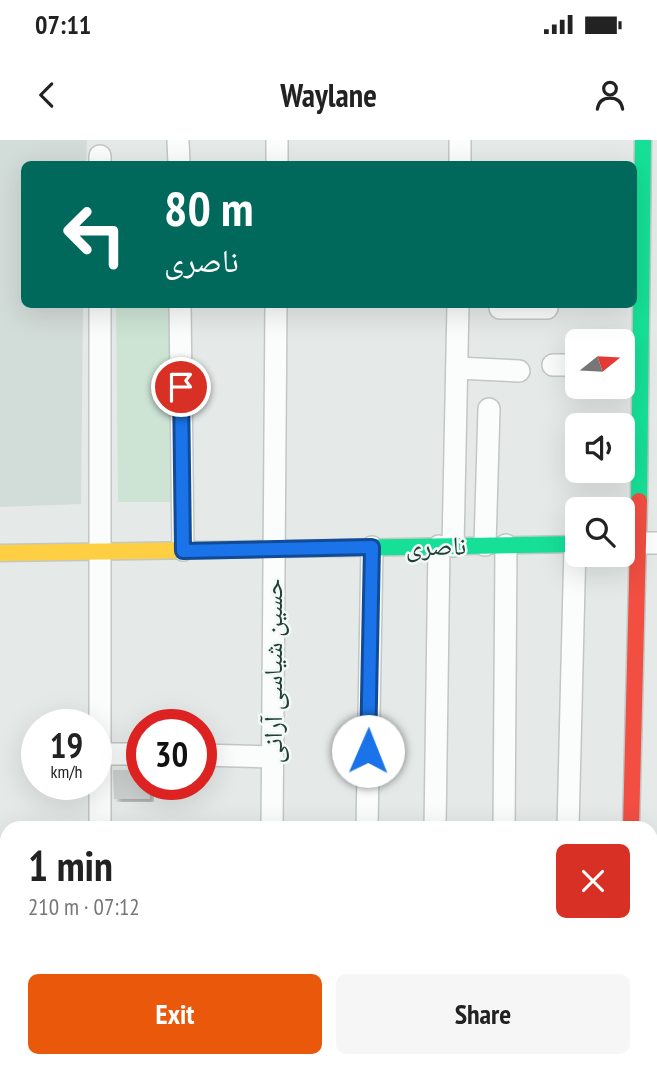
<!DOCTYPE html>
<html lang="en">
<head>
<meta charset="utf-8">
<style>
  body { margin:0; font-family:"PT Sans Narrow","Noto Naskh Arabic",sans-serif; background:#f6f6f6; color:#222; height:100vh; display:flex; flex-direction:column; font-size:26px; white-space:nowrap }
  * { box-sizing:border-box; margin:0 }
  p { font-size:23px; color:#767676 }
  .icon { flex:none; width:38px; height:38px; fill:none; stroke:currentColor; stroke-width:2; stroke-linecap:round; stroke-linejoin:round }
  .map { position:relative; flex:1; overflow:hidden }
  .panel { position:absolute; left:0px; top:681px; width:658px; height:247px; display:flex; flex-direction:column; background:#fff; border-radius:21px 21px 0 0; box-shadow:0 7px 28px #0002 }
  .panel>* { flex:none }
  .guide { position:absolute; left:21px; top:21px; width:616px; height:147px; border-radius:10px; box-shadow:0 7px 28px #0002; background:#00695c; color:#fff; overflow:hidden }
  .needle { width:46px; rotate:72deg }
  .buttons { position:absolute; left:565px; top:189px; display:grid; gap:14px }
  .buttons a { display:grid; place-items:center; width:70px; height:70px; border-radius:10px; background:#fff; box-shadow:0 7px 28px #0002; font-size:35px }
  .speed { position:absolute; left:21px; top:569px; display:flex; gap:14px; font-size:35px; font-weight:700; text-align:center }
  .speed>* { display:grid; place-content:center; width:91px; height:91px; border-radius:50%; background:#fff; box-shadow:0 7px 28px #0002; line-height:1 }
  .speed small { font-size:18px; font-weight:400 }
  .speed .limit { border:10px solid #d22; background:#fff; color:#111 }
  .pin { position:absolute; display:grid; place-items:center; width:60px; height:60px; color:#fff; margin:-30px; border:4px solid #fff; border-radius:50%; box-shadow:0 2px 7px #0007 }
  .me { position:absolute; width:77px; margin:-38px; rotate:1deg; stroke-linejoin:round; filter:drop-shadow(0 0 5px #0008) }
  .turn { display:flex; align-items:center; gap:24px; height:147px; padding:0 28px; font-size:32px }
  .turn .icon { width:91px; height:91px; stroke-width:2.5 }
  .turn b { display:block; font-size:49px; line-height:60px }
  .round { display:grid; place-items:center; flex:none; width:74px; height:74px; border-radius:10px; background:#f6f6f6 }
  .summary { display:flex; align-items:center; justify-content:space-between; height:119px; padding:0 28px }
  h1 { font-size:42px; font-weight:700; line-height:52px }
  .button { display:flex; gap:14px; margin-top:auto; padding:14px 28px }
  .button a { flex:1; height:80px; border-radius:10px; background:#ea580c; color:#fff; font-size:28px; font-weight:700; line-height:80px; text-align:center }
  .button a+a { background:#f6f6f6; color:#222 }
  .status { display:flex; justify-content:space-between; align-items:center; height:49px; padding:0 35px; background:#fff; direction:ltr }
  .status svg { height:19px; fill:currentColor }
  header { display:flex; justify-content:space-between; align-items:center; height:91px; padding:0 28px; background:#fff; font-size:32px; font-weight:700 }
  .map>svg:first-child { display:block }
  .built { fill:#d2dcd8 }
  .park { fill:#cde4d5 }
  .building { fill:#ccd1cf; filter:url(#shadow) }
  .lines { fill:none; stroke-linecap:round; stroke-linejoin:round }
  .street-casing { stroke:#c2c7c5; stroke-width:24 }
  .fast-casing { stroke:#c0c8c5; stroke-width:19 }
  .slow-casing { stroke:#c0c8c5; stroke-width:19 }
  .jam-casing { stroke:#c0c8c5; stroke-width:19 }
  .street { stroke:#fbfcfc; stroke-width:21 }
  .fast { stroke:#16e098; stroke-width:16 }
  .slow { stroke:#ffcf43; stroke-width:16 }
  .jam { stroke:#f24e42; stroke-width:16 }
  .route-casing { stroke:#114b97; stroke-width:18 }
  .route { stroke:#1a73e8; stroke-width:12 }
  .labels { text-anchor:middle; stroke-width:5; stroke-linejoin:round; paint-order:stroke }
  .street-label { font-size:26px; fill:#213f38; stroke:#f3f9f6 }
</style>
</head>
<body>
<div class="status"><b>07:11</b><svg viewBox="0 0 49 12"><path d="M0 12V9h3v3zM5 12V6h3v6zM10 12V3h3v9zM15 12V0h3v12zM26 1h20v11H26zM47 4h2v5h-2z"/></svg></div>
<header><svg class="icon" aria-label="back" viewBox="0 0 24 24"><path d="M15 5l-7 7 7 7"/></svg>Waylane<svg class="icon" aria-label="person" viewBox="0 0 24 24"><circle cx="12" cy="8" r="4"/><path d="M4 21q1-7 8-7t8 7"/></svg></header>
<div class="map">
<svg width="657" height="927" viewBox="0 0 657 927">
  <defs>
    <filter id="shadow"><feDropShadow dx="4.5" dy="4.5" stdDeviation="2" flood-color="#0004"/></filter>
  </defs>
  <rect width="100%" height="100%" fill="#e5eae8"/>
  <!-- built -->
  <path class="built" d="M0 0H87L86 24H24V164L83 165 81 364 0 367Z"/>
  <!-- park -->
  <path class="park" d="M116 165H172L174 362H118Z"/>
  <!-- building -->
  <path class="building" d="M113 630H142V644H149L150 659H114Z"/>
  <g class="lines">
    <!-- street casing -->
    <g class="street-casing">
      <g id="street">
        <path d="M178 0 179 24"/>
        <path d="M100 16V24"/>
        <path d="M277 24V0"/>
        <path d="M460 24V0"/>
        <path d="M100 164V688"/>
        <path d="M180 164 183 410"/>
        <path d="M500 168H547V164"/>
        <path d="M553 225H578"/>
        <path d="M457 228 519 231"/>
        <path d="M623 403H657"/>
        <path d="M485 405 489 269"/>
        <path d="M453 406 458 164"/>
        <path d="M102 614H142"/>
        <path d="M201 615 273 617"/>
        <path d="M272 688 276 164"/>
        <path d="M367 688 372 407"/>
        <path d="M435 688 439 406"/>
        <path d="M504 688 506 405"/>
        <path d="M568 688 575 404"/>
        <path d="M97 927V920"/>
        <path d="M270 927 271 920"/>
        <path d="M363 927V920"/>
        <path d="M431 927V920"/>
        <path d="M502 927V920"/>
        <path d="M562 927V920"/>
        <path d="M625 927 626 920"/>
      </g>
    </g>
    <!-- fast casing -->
    <g class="fast-casing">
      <g id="fast">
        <path d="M639 361 643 0"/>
        <path d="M341 408 578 404"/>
      </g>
    </g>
    <!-- slow casing -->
    <g class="slow-casing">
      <path id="slow" d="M0 413 341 408"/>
    </g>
    <!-- jam casing -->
    <g class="jam-casing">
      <path id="jam" d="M631 688 639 361"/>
    </g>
    <!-- street -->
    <use href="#street" class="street"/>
    <!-- fast -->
    <use href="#fast" class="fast"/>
    <!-- slow -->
    <use href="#slow" class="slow"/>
    <!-- jam -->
    <use href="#jam" class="jam"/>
  </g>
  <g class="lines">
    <!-- route casing -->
    <g class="route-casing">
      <path id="route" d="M181 247 183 411 372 407 368 611"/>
    </g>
    <!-- route -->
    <use href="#route" class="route"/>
  </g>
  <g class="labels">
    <!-- street labels -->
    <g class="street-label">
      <text transform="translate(436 406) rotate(-1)" y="9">ناصری</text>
      <text transform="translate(273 531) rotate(-90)" y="9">حسین شیاسی آرانی</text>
    </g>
  </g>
</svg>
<div class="buttons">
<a><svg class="needle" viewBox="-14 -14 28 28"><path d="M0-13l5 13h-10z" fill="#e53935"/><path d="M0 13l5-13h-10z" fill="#767676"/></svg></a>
<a><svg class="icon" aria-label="sound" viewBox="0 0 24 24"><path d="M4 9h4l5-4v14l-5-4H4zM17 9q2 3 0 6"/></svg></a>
<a><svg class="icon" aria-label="search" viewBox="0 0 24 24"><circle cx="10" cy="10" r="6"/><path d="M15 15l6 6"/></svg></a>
</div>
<div class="speed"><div>19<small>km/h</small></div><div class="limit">30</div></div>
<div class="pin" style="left:181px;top:247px;background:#d93025"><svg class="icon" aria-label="arrive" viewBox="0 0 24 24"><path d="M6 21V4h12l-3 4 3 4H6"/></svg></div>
<svg class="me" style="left:368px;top:611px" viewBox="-20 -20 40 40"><circle r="19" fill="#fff"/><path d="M0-13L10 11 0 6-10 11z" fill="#1a73e8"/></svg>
<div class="guide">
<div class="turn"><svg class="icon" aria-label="left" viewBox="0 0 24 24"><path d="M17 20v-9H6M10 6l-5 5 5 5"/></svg><div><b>80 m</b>ناصری</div></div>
</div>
<section class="panel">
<div class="summary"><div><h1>1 min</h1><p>210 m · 07:12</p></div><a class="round" style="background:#d93025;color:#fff"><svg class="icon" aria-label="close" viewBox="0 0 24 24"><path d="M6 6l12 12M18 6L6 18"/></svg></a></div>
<div class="button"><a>Exit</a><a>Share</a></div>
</section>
</div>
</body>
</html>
